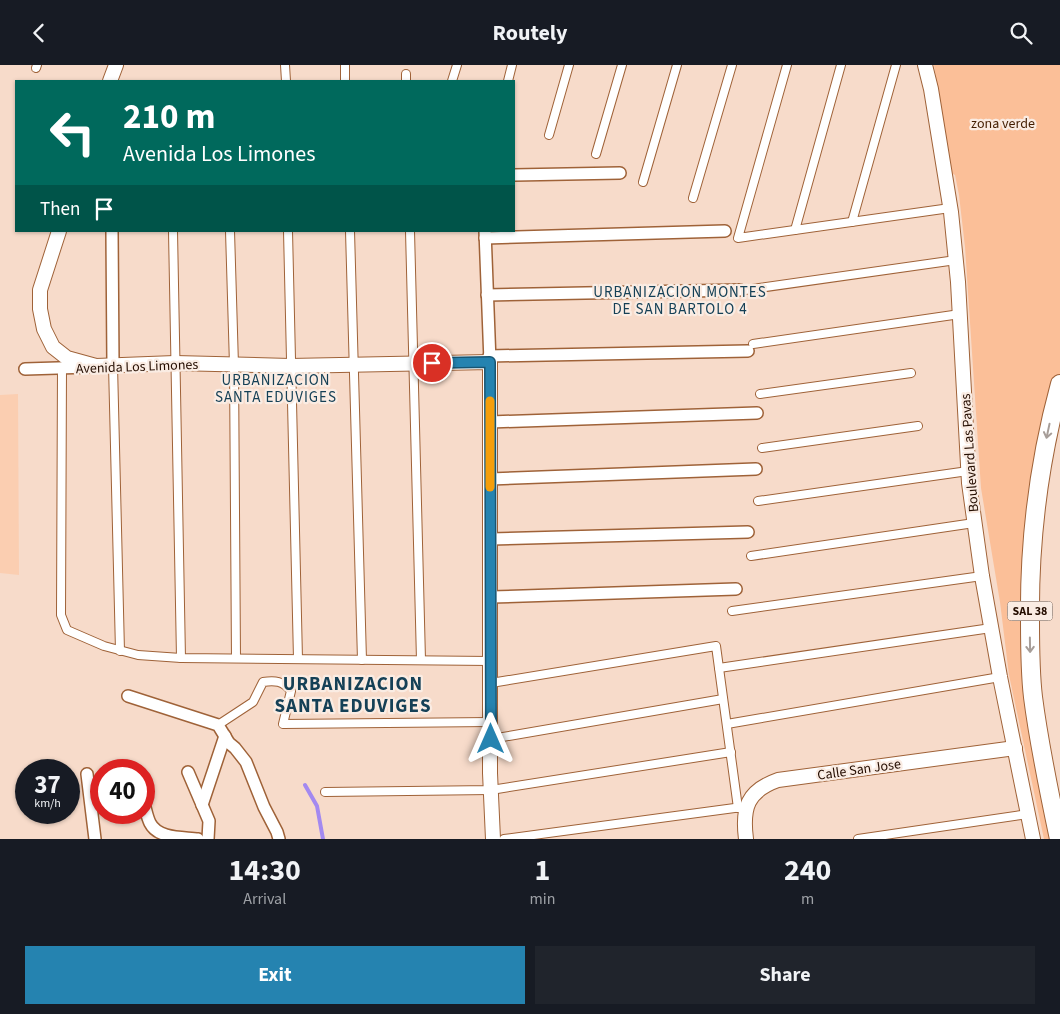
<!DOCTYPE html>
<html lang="en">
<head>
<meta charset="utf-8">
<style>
  body { margin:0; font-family:"Source Sans 3",sans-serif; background:#20242c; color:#f1f3f6; height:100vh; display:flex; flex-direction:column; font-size:19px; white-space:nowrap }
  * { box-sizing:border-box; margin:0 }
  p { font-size:16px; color:#9ea1a6 }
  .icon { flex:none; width:28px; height:28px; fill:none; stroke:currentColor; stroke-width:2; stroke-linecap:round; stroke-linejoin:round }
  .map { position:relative; height:774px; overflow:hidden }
  .sheet { display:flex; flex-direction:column; background:#171b24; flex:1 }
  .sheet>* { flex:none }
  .top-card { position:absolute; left:15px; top:15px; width:500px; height:152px; border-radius:0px; box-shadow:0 1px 4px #0004; background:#00695c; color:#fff; overflow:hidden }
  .speed { position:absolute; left:15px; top:694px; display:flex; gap:10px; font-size:25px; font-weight:700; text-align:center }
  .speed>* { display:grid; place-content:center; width:65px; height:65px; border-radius:50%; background:#171b24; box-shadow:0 1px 4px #0004; line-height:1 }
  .speed small { font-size:12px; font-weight:400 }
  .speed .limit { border:8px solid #d22; background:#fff; color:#111 }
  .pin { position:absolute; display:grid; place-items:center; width:42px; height:42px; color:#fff; margin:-21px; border:2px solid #fff; border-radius:50%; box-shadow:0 1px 5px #0007 }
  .me { position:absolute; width:55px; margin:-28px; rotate:0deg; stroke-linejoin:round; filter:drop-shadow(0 0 4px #0008) }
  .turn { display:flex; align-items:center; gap:18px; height:105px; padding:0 25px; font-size:22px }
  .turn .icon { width:65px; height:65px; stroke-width:2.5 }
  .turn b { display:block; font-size:35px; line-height:42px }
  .then { display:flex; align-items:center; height:48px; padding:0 25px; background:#0003; gap:10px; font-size:19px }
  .eta { display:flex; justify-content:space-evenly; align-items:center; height:85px; text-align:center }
  .eta b { font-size:30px; font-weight:700; line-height:35px }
  .primary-button { display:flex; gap:10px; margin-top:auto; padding:10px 25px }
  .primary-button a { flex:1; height:58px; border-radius:0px; background:#2583b0; color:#fff; font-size:20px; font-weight:700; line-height:58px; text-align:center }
  .primary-button a+a { background:#20242c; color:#f1f3f6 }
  header { display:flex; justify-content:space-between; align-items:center; height:65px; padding:0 25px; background:#171b24; font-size:22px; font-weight:700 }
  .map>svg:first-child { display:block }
  .built { fill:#fbceb1 }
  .green { fill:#fbbf98 }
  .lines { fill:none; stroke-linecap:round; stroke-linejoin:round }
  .stream { stroke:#a389f0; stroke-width:4 }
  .pedestrian-casing { stroke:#9f6238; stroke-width:10 }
  .minor-casing { stroke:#9f6238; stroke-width:14 }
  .tertiary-casing { stroke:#9f6238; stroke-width:16 }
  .trunk-casing { stroke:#9f6238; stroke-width:20 }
  .pedestrian { stroke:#fff; stroke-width:8 }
  .minor { stroke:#fff; stroke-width:11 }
  .tertiary { stroke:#fff; stroke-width:14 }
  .trunk { stroke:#fff; stroke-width:18 }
  .oneway { stroke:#a79e99 }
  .route-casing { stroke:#185572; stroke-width:12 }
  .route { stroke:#2583b0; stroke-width:9 }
  .slow { stroke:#f59e0b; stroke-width:9 }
  .labels { text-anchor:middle; stroke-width:4.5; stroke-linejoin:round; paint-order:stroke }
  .shield { fill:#faece3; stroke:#645044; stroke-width:1 }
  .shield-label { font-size:12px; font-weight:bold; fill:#240d00 }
  .park-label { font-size:14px; fill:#431d00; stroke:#faece3 }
  .street-label { font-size:14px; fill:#240d00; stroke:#faece3 }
  .neighbourhood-label { font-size:15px; letter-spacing:1px; fill:#154056; stroke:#faece3 }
  .district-label { font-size:19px; font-weight:bold; letter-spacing:1px; fill:#154056; stroke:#faece3 }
</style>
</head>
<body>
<header><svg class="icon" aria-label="back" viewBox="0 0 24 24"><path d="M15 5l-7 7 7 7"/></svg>Routely<svg class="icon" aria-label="search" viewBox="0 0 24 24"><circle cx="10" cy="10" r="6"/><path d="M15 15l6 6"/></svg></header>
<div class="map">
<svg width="1060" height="774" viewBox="0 0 1060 774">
  <rect width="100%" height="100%" fill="#f7dbca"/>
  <!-- built -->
  <path class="built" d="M18 329 19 510 0 508V330Z"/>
  <!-- green -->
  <path class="green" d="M934 0H1060V320L1029 537 1059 774H1044L1009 610 1000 537 981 423 965 182 959 130 955 110 951 108Z"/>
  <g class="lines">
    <!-- stream -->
    <path class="stream" d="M305 720 317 741 323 774"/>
    <!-- pedestrian casing -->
    <g class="pedestrian-casing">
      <g id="pedestrian">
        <path d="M285 0 286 16"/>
        <path d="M345 0V16"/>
        <path d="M787 0 738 173 950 143"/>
        <path d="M36 3 37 0"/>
        <path d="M406 9V16"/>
        <path d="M452 16 457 0"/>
        <path d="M508 16 512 0"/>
        <path d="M549 70 569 0"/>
        <path d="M596 89 622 0"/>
        <path d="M643 117 677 0"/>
        <path d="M693 133 732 0"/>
        <path d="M852 157 896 0"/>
        <path d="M795 165 841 0"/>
        <path d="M173 166 181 593"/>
        <path d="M230 166 234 300 236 593"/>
        <path d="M288 166 298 594"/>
        <path d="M350 166 362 595"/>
        <path d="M410 166 421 595"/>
        <path d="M745 225 956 195"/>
        <path d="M753 279 960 249"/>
        <path d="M113 300 120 586"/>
        <path d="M62 303 61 550 67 565 104 581 138 590 181 593 491 596"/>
        <path d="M760 329 911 308"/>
        <path d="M762 383 918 361"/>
        <path d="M758 436 968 406"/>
        <path d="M751 491 974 458"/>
        <path d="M732 546 982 511"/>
        <path d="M719 603 991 563"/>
        <path d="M491 618 716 581 738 743"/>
        <path d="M727 659 1000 612"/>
        <path d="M218 660 253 637 263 617C275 615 283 616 291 626L283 659 491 657"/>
        <path d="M491 674 723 634"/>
        <path d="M325 727 491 725 731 687"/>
        <path d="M504 774 742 742"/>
        <path d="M858 774 1028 749"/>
      </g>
    </g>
    <!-- minor casing -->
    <g class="minor-casing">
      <g id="minor">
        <path d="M514 110 620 108"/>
        <path d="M112 166 113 300"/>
        <path d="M485 166 490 297"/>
        <path d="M485 173 725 166"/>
        <path d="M487 230 740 225"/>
        <path d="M489 291 748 286"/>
        <path d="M25 304 90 302"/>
        <path d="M490 357 757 348"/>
        <path d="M490 414 756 404"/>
        <path d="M491 474 748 467"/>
        <path d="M491 532 736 524"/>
        <path d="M128 631 218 660 229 678 235 683 246 697 264 742 277 767 279 774"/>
        <path d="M131 703 132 705"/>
        <path d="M188 707 209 756 208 774"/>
        <path d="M87 709 95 774"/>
        <path d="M144 739C146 745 147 752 150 758 158 774 183 772 198 774"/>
        <path d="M202 740 225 671"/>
      </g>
    </g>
    <!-- tertiary casing -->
    <g class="tertiary-casing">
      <g id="tertiary">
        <path d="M925 0 931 24 951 147 958 217 969 418 982 511 1000 612 1033 774"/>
        <path d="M110 16 116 0"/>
        <path d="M59 166 40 225V244L44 264 53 282 67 293 96 301 175 298 290 301 490 297V708L493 774"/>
        <path d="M746 774C742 743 747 726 778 715L1015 683"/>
      </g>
    </g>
    <!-- trunk casing -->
    <g class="trunk-casing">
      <path id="trunk" d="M1059 774C1049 727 1039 679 1033 632 1030 607 1030 581 1030 556 1029 476 1039 396 1060 319"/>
    </g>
    <!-- pedestrian -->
    <use href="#pedestrian" class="pedestrian"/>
    <!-- minor -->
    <use href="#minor" class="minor"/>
    <!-- tertiary -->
    <use href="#tertiary" class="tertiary"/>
    <!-- trunk -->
    <use href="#trunk" class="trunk"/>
  </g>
  <!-- one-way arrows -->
  <defs><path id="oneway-shaft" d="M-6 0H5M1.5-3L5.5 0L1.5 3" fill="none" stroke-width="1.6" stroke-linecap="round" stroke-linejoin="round" transform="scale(1.25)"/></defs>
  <g class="oneway">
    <use href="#oneway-shaft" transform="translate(1048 366) rotate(102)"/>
    <use href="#oneway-shaft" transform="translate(1030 580) rotate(89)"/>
  </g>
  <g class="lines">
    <!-- route casing -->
    <g class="route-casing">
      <path id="route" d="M432 298 490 297 491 674"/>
    </g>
    <!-- route -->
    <use href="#route" class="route"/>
    <!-- slow -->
    <path class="slow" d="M490 336V422"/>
  </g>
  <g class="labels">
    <!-- shield labels -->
    <rect class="shield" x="1007.5" y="536.5" width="45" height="19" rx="4"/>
    <g class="shield-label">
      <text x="1030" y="550">SAL 38</text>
    </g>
    <!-- park labels -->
    <g class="park-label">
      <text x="1003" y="63">zona verde</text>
    </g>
    <!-- street labels -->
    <g class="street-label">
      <text transform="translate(137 301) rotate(-2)" y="5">Avenida Los Limones</text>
      <text transform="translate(969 388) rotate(-94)" y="5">Boulevard Las Pavas</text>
      <text transform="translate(859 704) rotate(-8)" y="5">Calle San Jose</text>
    </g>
    <!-- neighbourhood labels -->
    <g class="neighbourhood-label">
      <text x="680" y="232">URBANIZACION MONTES<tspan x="680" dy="17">DE SAN BARTOLO 4</tspan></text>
      <text x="276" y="320">URBANIZACION<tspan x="276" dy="17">SANTA EDUVIGES</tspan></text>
    </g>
    <!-- district labels -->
    <g class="district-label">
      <text x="353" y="625">URBANIZACION<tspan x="353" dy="22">SANTA EDUVIGES</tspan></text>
    </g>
  </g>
</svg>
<div class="speed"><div>37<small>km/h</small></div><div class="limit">40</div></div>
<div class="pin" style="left:432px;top:298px;background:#d93025"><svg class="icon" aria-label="arrive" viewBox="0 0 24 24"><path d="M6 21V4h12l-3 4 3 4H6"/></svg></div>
<svg class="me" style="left:491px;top:674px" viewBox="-20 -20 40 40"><path d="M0-17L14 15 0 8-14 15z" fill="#2583b0" stroke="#fff" stroke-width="4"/></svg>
<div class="top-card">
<div class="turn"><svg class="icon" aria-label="left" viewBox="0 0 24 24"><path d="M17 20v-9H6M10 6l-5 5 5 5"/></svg><div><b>210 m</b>Avenida Los Limones</div></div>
<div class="then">Then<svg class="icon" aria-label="arrive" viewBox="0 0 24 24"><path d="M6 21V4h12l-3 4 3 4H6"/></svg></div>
</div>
</div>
<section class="sheet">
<div class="eta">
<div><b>14:30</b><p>Arrival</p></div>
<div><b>1</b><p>min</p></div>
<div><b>240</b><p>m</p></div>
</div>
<div class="primary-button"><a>Exit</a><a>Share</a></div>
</section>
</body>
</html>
